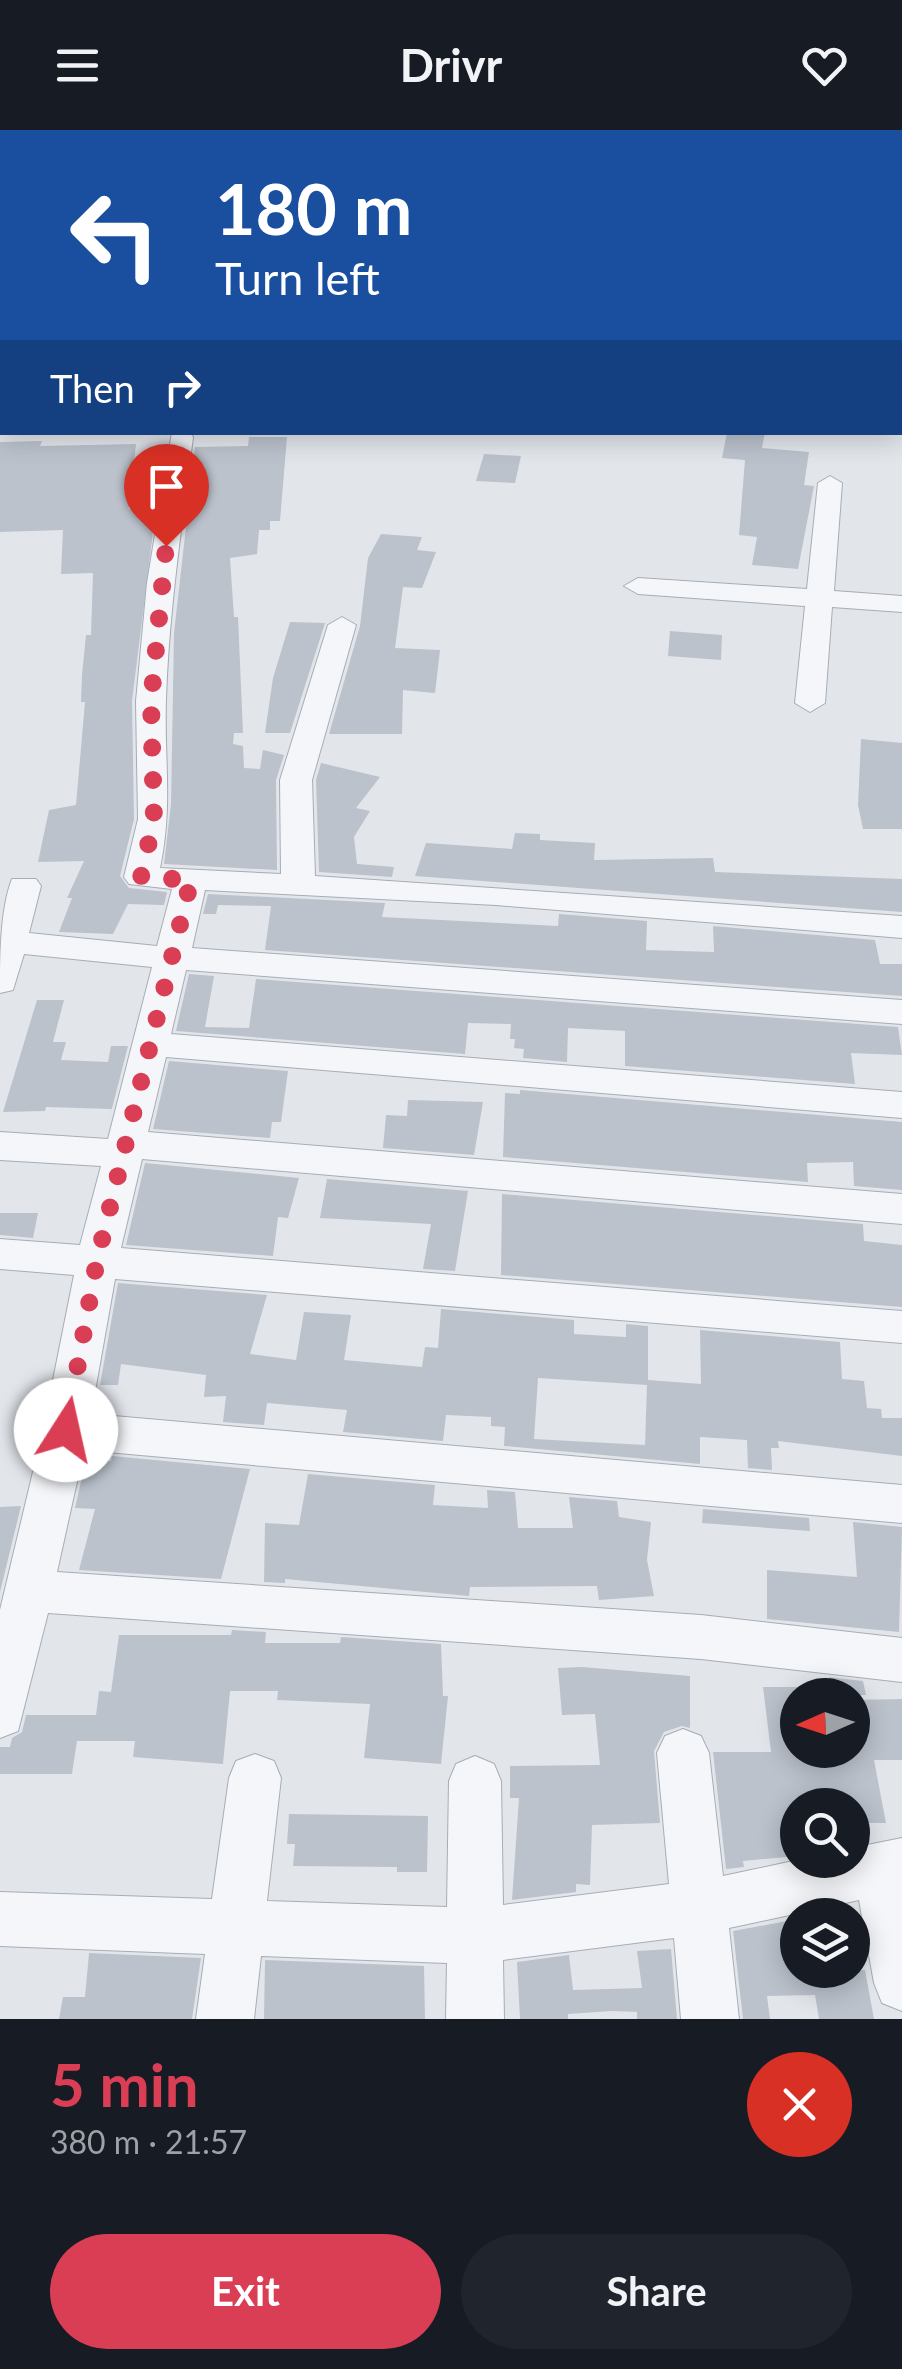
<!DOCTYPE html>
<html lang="en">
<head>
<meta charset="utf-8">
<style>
  body { margin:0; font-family:Lato,sans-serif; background:#20242c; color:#f1f3f6; height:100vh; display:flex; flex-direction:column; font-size:38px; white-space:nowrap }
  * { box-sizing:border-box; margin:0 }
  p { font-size:32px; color:#9ea1a6 }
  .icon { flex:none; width:55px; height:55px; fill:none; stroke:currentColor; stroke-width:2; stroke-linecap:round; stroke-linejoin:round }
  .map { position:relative; height:1889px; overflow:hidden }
  .details { display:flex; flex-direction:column; background:#171b24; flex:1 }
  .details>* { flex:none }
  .top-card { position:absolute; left:0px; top:0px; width:902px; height:305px; box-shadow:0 5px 25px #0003; background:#1a4fa0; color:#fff; overflow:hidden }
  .needle { width:65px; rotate:267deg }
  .tools { position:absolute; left:780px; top:1548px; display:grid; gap:20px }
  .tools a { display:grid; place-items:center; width:90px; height:90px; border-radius:50%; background:#171b24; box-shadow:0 5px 25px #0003; font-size:50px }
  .pin { position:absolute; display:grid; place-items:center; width:85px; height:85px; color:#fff; margin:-102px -42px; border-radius:50% 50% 50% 0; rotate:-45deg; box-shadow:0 0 10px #0007 }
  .pin .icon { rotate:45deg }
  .me { position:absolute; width:110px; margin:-55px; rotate:10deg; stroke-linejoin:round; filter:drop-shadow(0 0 8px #0008) }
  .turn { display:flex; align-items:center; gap:35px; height:210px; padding:0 50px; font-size:45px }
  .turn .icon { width:130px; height:130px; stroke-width:2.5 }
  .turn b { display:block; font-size:70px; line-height:85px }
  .then { display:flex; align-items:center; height:95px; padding:0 50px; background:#0003; gap:20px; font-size:38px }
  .round { display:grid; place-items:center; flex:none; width:105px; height:105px; border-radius:52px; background:#20242c }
  .head { display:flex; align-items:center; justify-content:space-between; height:170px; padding:0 50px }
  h1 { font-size:60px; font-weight:700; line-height:75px; color:#da3e55 }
  .action { display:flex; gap:20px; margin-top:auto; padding:20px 50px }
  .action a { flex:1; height:115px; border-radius:60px; background:#da3e55; color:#fff; font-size:40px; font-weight:700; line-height:115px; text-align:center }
  .action a+a { background:#20242c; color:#f1f3f6 }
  header { display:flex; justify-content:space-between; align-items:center; height:130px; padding:0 50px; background:#171b24; font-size:45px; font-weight:700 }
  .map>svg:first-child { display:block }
  .building { fill:#bbc2cc; fill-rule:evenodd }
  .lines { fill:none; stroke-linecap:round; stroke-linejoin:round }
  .minor-casing { stroke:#a6adb6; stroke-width:2 }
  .minor { fill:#f5f6f9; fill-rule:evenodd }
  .route { stroke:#da3e55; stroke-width:18; stroke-dasharray:0 32.4 }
</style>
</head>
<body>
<header><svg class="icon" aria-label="menu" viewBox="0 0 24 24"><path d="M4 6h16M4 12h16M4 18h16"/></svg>Drivr<svg class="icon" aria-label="heart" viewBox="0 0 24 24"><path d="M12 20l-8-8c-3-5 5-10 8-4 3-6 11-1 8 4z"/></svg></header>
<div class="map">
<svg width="902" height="1889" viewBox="0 0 902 1889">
  <rect width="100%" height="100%" fill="#e2e6eb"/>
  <!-- building -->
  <g class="building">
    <path d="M727 302H765L762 318 809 322 804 355 814 356 798 439 752 435 757 407 739 405 745 330 722 328Z"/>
    <path d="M249 307H287L280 391H270V400H259L257 424 230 428 234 487H238L243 603H234L233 614 243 616 244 638 260 639 263 620 284 625 276 650 277 740 164 734 171 674 174 503 195 317 248 316Z"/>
    <path d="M42 311 40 316 136 314 129 379 156 378 132 571 134 689 120 746 129 758 167 762 164 775 128 774 113 804 59 802 72 768H67L84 731 38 732 49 680 76 675 85 572H81L82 545 86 505H91L93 443 61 444 63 400 0 402V312Z"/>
    <path d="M484 324 521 326 515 353 476 351Z"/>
    <path d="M381 404 422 407 417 420 436 422 422 458 403 457 395 518 440 520 435 563 403 560 402 604H329L360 496 368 428Z"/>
    <path d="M290 492 325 493 290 603H265L273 548Z"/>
    <path d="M670 501 722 505 721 530 668 526Z"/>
    <path d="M861 609 902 613V699H863L858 675Z"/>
    <path d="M321 633 380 647 356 678 370 681 354 707 357 734 394 737 392 747 319 742 316 650Z"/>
    <path d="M515 703 540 704V710L595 713 594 730 713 728 715 742 902 749V782L415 746 426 713 512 719Z"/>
    <path d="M208 764 385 773 382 787 558 796 559 784 647 791 646 820 714 822 713 796 875 810 880 834H902V866L265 820 271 776 218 775 216 784H203Z"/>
    <path d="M189 844 214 846 205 897 249 898 256 849 898 897 902 925 851 923 855 954 625 936V901L568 898 567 932 523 928 524 919 514 918 515 909H510L511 894 468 893 465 924 176 901Z"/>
    <path d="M37 870H64L53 912H66L61 930 108 932 111 916H128L108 994 112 979 46 977 45 981 3 982Z"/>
    <path d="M169 931 288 941 281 992H272L270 1008 153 999Z"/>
    <path d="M520 960 902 992V1060L854 1056 853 1032 807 1033 808 1052 503 1027 505 963 520 964Z"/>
    <path d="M408 970 483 972 474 1025 383 1018 386 985 407 986Z"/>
    <path d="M145 1033 299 1048 288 1088 278 1087 273 1126 126 1115Z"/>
    <path d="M327 1049 468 1061 455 1141 423 1139 431 1094 320 1088Z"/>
    <path d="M502 1064 863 1094 864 1111 902 1115V1177L501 1145Z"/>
    <path d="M0 1083H38L33 1108 0 1105Z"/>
    <path d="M118 1153 267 1165 250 1224 296 1230 304 1182 351 1185 344 1230 422 1237 425 1217 438 1218 441 1179 574 1190V1204L626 1207V1194L648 1196V1250L701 1254 700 1200 840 1212 842 1249 864 1251 867 1278 881 1279 882 1288H902V1326L778 1311 779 1318H771L772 1340 748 1338 747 1310 700 1307V1334L504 1316 505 1297 491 1296V1287L446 1285 443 1311 343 1302 347 1280 267 1273 264 1295 223 1292 226 1266 204 1267 206 1245 121 1234 118 1255H100ZM538 1248 647 1255 645 1315 534 1309Z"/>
    <path d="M112 1326 250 1339 221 1449 79 1440 95 1379 75 1378 86 1330 111 1331Z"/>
    <path d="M308 1344 435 1355 433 1375 488 1378 487 1360 515 1362 518 1398H573L569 1367 617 1371 619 1387 651 1392 647 1430 654 1466 599 1470 597 1456 470 1457 469 1466 285 1449V1453L264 1452 265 1393 299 1395Z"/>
    <path d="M21 1376 0 1462V1377Z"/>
    <path d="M703 1379 809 1388 810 1401 702 1393Z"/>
    <path d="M853 1392 902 1397 899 1502 767 1489V1440L857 1447Z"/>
    <path d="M232 1500 266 1502 265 1513H340L341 1507 441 1514 443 1566H448L441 1634 364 1628 370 1574 277 1570 278 1561H230L223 1634 133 1627 135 1611H77L72 1644H0V1617H10L12 1608 22 1602 26 1585H96L99 1561 111 1562 119 1505H231Z"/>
    <path d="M582 1537 690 1546V1598L682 1596 664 1602 654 1621 660 1693 592 1695 590 1755 576 1754V1762L512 1770 519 1668H510V1636L600 1635 595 1584 562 1585 558 1538Z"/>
    <path d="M829 1547 863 1551 866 1565H832Z"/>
    <path d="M763 1557H798V1621L852 1620V1570L902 1569V1630H874L886 1693H852V1675H798V1726L743 1731 744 1737 726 1739 713 1622H771Z"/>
    <path d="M289 1684 428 1686 427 1742H397V1737L293 1736 295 1714H287Z"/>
    <path d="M798 1789V1840H865L874 1889H819L815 1865 767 1866 770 1889H743L733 1801Z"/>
    <path d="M671 1819 677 1889H637V1882L612 1881 568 1884V1889H520L517 1832 569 1825 573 1860 642 1858 637 1821Z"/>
    <path d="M89 1823 201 1828 192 1889H59L63 1867H85Z"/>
    <path d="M265 1830 424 1836 425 1889H264Z"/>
  </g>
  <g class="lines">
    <!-- minor casing -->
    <g class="minor-casing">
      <g id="minor">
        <path d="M527 0H545V2H528Z"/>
        <rect x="900" y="32" width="2" height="10"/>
        <rect x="0" y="132" width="2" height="12"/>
        <rect x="0" y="168" width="2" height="12"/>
        <rect x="900" y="222" width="2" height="14"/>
        <path d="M172 302H190L193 307C182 394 169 481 166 569 164 630 173 676 160 738L281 744 280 650 328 495 342 487 356 495 312 650 315 746 902 786V808L496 775 205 760 192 818 902 870V894L186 840 171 904 902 962V988L166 927 148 1002 902 1064V1094L142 1029 121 1118 902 1181V1213L115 1149 91 1284 902 1355V1393L84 1320 57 1442 701 1485 902 1508V1552L701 1529 48 1483 18 1601 0 1608V1480L43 1300 74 1145 0 1139V1109L80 1115 101 1036 0 1030V1002L108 1009 152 837 24 824 13 860 0 863C0 828 0 779 12 749H36L41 756 29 803 157 816 172 759 129 754 124 747 138 689 136 571 147 453Z"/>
        <path d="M830 346 842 353 834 461 902 466V482L832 477 825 573 810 582 795 573 805 476 638 464 624 456 638 448 807 459 818 353Z"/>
        <path d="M683 1599 701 1606 709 1623 723 1746 798 1730H852V1718L902 1708V1881L882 1873 874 1853 859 1770 729 1798 739 1889H681L674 1808 503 1830 504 1889H446L447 1833 261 1826 254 1889H196L205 1824 0 1816V1762L212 1769 229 1648 236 1631 255 1624 274 1631 281 1648 267 1771 447 1777 449 1651 456 1634 475 1626 494 1634 501 1651 503 1775 669 1754 657 1623 665 1606Z"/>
      </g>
    </g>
    <!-- minor -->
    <use href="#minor" class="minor"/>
  </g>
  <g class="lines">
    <!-- route -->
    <path class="route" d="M66 1300 97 1130 191 750 141 747 154 689 151 571 166 416"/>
  </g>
</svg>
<div class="tools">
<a><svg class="needle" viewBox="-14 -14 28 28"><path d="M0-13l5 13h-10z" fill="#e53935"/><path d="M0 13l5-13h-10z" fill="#9ea1a6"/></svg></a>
<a><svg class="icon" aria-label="search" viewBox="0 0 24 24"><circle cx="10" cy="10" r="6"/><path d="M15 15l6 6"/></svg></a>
<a><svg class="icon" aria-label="layers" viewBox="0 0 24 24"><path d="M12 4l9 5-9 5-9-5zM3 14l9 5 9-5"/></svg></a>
</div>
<div class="pin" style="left:166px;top:416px;background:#d93025"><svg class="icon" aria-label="arrive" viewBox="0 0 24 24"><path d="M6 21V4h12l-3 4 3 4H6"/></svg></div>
<svg class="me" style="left:66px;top:1300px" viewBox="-20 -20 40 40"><circle r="19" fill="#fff"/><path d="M0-13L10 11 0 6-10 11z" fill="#da3e55"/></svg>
<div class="top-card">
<div class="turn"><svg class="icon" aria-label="left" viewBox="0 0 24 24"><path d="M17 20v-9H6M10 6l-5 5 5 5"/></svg><div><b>180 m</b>Turn left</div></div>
<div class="then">Then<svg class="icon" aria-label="right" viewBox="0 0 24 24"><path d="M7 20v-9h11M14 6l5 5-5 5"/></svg></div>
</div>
</div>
<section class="details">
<div class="head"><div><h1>5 min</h1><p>380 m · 21:57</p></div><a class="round" style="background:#d93025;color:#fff"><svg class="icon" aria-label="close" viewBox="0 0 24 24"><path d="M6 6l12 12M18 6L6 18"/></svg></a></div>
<div class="action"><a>Exit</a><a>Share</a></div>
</section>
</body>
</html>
